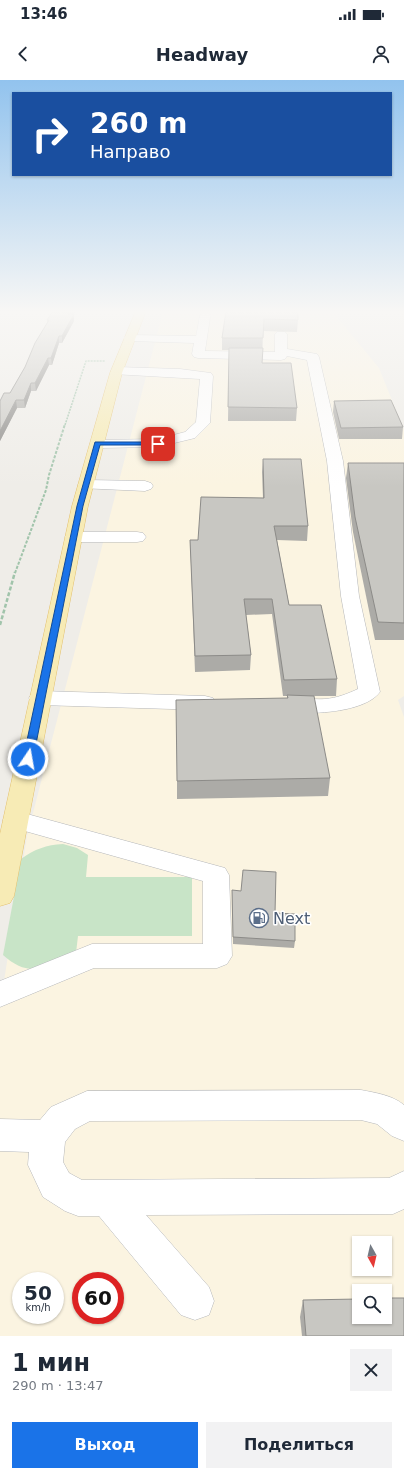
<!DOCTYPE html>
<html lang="ru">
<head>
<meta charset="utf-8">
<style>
  body { margin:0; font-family:"DejaVu Sans",sans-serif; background:#f2f2f3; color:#1f2937; height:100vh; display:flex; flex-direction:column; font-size:15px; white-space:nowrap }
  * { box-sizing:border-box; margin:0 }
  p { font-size:13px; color:#747a83 }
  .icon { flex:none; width:22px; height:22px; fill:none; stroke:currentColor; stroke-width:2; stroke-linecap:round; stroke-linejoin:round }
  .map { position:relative; height:1256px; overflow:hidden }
  .drawer { display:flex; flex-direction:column; background:#fff; flex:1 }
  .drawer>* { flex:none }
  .banner { position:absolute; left:12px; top:12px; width:380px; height:84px; border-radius:0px; box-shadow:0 1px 3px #0004; background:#1a4fa0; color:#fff; overflow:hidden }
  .needle { width:26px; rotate:172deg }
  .tools { position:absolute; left:352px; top:1156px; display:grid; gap:8px }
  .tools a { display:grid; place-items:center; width:40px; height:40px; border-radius:0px; background:#fff; box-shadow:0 1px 3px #0004; font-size:20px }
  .speed { position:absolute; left:12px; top:1192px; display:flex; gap:8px; font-size:20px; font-weight:700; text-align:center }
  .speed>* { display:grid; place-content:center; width:52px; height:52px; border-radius:50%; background:#fff; box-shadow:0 1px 3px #0004; line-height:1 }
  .speed small { font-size:10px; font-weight:400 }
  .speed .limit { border:6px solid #d22; background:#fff; color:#111 }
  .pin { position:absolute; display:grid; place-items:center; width:34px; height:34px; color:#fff; margin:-17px; border-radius:8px; box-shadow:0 2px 6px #0006 }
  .me { position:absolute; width:44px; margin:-22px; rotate:12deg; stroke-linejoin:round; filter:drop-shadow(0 0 3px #0008) }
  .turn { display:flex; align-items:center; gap:14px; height:84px; padding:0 12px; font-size:18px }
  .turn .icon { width:52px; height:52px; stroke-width:2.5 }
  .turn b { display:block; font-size:28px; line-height:34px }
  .round { display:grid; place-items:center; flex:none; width:42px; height:42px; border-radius:0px; background:#f2f2f3 }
  .headline { display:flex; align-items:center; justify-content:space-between; height:68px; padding:0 12px }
  h1 { font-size:24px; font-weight:700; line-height:30px }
  .cta { display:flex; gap:8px; margin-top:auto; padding:8px 12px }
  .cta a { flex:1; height:46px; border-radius:0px; background:#1a73e8; color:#fff; font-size:16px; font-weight:700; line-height:46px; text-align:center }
  .cta a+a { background:#f2f2f3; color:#1f2937 }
  .status { display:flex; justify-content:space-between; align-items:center; height:28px; padding:0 20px; background:#fff; direction:ltr }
  .status svg { height:11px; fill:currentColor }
  header { display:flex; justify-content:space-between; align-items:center; height:52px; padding:0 12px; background:#fff; font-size:18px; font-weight:700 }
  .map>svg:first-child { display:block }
  .commercial { fill:#fbf4e1; fill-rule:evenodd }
  .green { fill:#c8e4c7 }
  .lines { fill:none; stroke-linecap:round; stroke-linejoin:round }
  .minor-casing { stroke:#b5b7ba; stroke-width:1 }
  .major-casing { stroke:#e3c06d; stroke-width:1 }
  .path-far2 { stroke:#a1c4ab; stroke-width:1.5; stroke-dasharray:2 1; stroke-linecap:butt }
  .path-far1 { stroke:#a1c4ab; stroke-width:2; stroke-dasharray:3 1.5; stroke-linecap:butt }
  .path { stroke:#a1c4ab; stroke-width:2.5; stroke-dasharray:4 2; stroke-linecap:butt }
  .minor { fill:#fff; fill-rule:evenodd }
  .major { fill:#f7ebb5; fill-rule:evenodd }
  .wall { fill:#acaba7 }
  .shaded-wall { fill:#8c8b88 }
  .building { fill:#c8c7c2; stroke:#8c8b88 }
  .route { fill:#1a73e8; stroke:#114b97 }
  .labels { text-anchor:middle; stroke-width:3; stroke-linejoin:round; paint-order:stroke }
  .near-service-label { font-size:16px; fill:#4e5e75; stroke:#fff; text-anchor:start }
</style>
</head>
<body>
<div class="status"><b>13:46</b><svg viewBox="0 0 49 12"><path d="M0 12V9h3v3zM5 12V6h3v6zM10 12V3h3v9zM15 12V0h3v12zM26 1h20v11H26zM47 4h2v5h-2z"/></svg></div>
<header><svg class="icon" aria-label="back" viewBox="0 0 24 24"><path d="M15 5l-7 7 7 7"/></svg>Headway<svg class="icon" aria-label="person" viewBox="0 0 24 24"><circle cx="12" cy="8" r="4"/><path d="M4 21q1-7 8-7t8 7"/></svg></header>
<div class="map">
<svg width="404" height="1256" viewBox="0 0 404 1256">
  <rect width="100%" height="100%" fill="#efede8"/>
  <!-- commercial -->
  <path class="commercial" d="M163 231H332L379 288 404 350V616L398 620 404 637V1256H0V926L27 756ZM359 1163H385V1189H359ZM21 1201H55V1235H21ZM81 1201H115V1235H81ZM359 1211H385V1237H359Z"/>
  <!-- green -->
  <path class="green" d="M63 764 77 768 88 775 86 797H192V856H78L76 873C46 886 31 900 3 875L21 779C35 769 46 765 63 764Z"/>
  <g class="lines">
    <!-- minor casing -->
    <g class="minor-casing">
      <g id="minor">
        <path d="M201 231H211L205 271 275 272V254L277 252H285L287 254V269L317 274 319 277 343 381 359 516 380 612C364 634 302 636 278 630L275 625 278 620C294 616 309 620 325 619 337 618 347 614 358 609L341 516 327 381 307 280 287 276 285 279 281 280 198 278 194 277 192 274 194 263 130 261 126 260 124 258 126 256 130 255 196 256Z"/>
        <path d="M117 287 180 289 211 293 213 296 210 343 195 358 158 367 97 368 92 367 90 364 92 361 97 360 158 359 185 352 196 342 200 299 113 294 111 291 113 288Z"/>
        <path d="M86 400 145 401 151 403 153 406 151 409 145 411 80 408 78 405 80 402Z"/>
        <path d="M74 452H137L143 453 146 457 143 461 137 462H74L68 461 65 457 68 453Z"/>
        <path d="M40 611 205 616 213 618 216 623 213 628 205 630 40 625 32 623 29 618 32 613Z"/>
        <path d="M16 731 225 788 229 795 232 876 227 884 217 888H94L0 927V901L92 864H203V801L7 746 3 740 7 734Z"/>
        <path d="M361 1010C376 1013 392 1015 404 1025V1061L392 1056 377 1044 361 1040 90 1041 75 1049 65 1062 63 1082 69 1093 82 1100 389 1098 404 1091V1129L393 1134 146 1135 209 1207 214 1221 209 1235 195 1240 181 1235 99 1136H78L65 1131 43 1117 28 1085 29 1072 0 1071V1039L40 1040 51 1027 87 1011Z"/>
      </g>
    </g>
    <!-- major casing -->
    <g class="major-casing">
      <path id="major" d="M136 231H146L122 293 88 426 14 816 10 823 0 826V754L72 426 110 293Z"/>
    </g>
    <!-- path-far2 -->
    <path class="path-far2" d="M65 345 86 281H105"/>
    <!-- path-far1 -->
    <path class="path-far1" d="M15 493 46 410 49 395 65 344"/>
    <!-- path -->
    <path class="path" d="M0 545 15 492"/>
    <!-- minor -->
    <use href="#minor" class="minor"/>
    <!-- major -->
    <use href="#major" class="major"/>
  </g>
  <!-- wall -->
  <g class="wall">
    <path d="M76 231 73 234H74V241L62 263H59L52 285H49L36 311H31L25 328H17L0 361V321L10 313 25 287 47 243V240Z"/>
    <path d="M226 231 298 240 297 252 263 251 262 283 297 328 296 341H228L229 270H222V258Z"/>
    <path d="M334 321 403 347 402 359H339L333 332Z"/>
    <path d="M263 379 308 446 307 461 277 460 289 525 337 599 336 616H310L330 698 328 716 177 719V701L287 618V616H283L272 534 246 535 251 575 250 590 195 592 190 460H198L263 418 262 392Z"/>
    <path d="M348 383H404V560H375L353 452 346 398Z"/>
    <path d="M232 810 275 833 295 861 294 868 233 864Z"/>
    <path d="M303 1220 404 1256H302L300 1237Z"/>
  </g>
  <!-- shaded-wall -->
  <g class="shaded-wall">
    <path d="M70 231H76L69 241 68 234Z"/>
    <path d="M74 234V241L62 263V256Z"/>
    <path d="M59 256V263L52 285 51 278Z"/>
    <path d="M48 278 49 285 36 311 35 303Z"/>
    <path d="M31 303V311L25 328 24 320Z"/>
    <path d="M16 320 17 328 0 361V351Z"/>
  </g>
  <!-- building -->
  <g class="building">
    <path d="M53 231H70L68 234H74L62 256H59L51 278H48L35 303H31L24 320H16L0 351V321L4 313H10L25 287 35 263 49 240H47Z"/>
    <path d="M226 231H298V240L264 239 263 258H222Z"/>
    <path d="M229 268H263L262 283H291L297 328 228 327Z"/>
    <path d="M391 320 403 347 341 348 334 321Z"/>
    <path d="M263 379H301L308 446H274L289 525H321L337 599 284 600 272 519H244L251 575 195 576 190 460H198L201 417 264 418Z"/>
    <path d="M348 383H404V543L378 542 355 437Z"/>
    <path d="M287 615 314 616 330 698 177 701 176 620 288 618Z"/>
    <path d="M243 790 276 792 275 833 295 834V861L233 857 232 810 241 811Z"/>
    <path d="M385 1218H404V1256H306L303 1220 359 1219V1237H385Z"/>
  </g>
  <!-- sky -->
  <linearGradient id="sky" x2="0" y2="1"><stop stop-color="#92c3ee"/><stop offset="0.57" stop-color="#f8f7f5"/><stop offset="1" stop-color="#f8f7f5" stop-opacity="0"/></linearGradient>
  <rect width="404" height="407" fill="url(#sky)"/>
  <!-- route -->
  <path class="route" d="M95 362H158L161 364 158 365H100L83 426 33 679 28 682 23 679 77 426Z"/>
  <!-- icons -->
  <defs>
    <g id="fuel-ring" transform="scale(1)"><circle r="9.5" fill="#fff" stroke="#5c6f8a" stroke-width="1.5"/><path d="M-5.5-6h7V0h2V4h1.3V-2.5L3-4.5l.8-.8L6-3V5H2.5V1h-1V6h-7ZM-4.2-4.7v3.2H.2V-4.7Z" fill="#5c6f8a"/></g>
  </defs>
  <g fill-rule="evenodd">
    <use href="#fuel-ring" x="259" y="838"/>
  </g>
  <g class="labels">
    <!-- near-service labels -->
    <g class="near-service-label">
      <text x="273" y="844">Next</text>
    </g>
  </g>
</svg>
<div class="tools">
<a><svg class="needle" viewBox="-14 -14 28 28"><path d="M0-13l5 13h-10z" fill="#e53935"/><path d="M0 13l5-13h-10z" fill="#747a83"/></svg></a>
<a><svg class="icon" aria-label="search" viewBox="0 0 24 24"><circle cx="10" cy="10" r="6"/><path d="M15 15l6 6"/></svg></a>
</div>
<div class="speed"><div>50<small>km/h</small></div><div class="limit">60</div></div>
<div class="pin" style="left:158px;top:364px;background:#d93025"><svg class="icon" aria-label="arrive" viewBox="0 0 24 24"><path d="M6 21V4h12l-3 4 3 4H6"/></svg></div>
<svg class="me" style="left:28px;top:679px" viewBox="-20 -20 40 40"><circle r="17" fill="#1a73e8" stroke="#fff" stroke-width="3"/><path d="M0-11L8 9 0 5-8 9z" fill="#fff"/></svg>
<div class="banner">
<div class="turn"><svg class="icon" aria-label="right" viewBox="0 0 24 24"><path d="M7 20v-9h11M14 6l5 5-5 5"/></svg><div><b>260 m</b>Направо</div></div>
</div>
</div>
<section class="drawer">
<div class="headline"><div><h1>1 мин</h1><p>290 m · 13:47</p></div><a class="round"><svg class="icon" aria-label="close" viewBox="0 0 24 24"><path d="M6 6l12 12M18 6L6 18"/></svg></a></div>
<div class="cta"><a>Выход</a><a>Поделиться</a></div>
</section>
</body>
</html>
